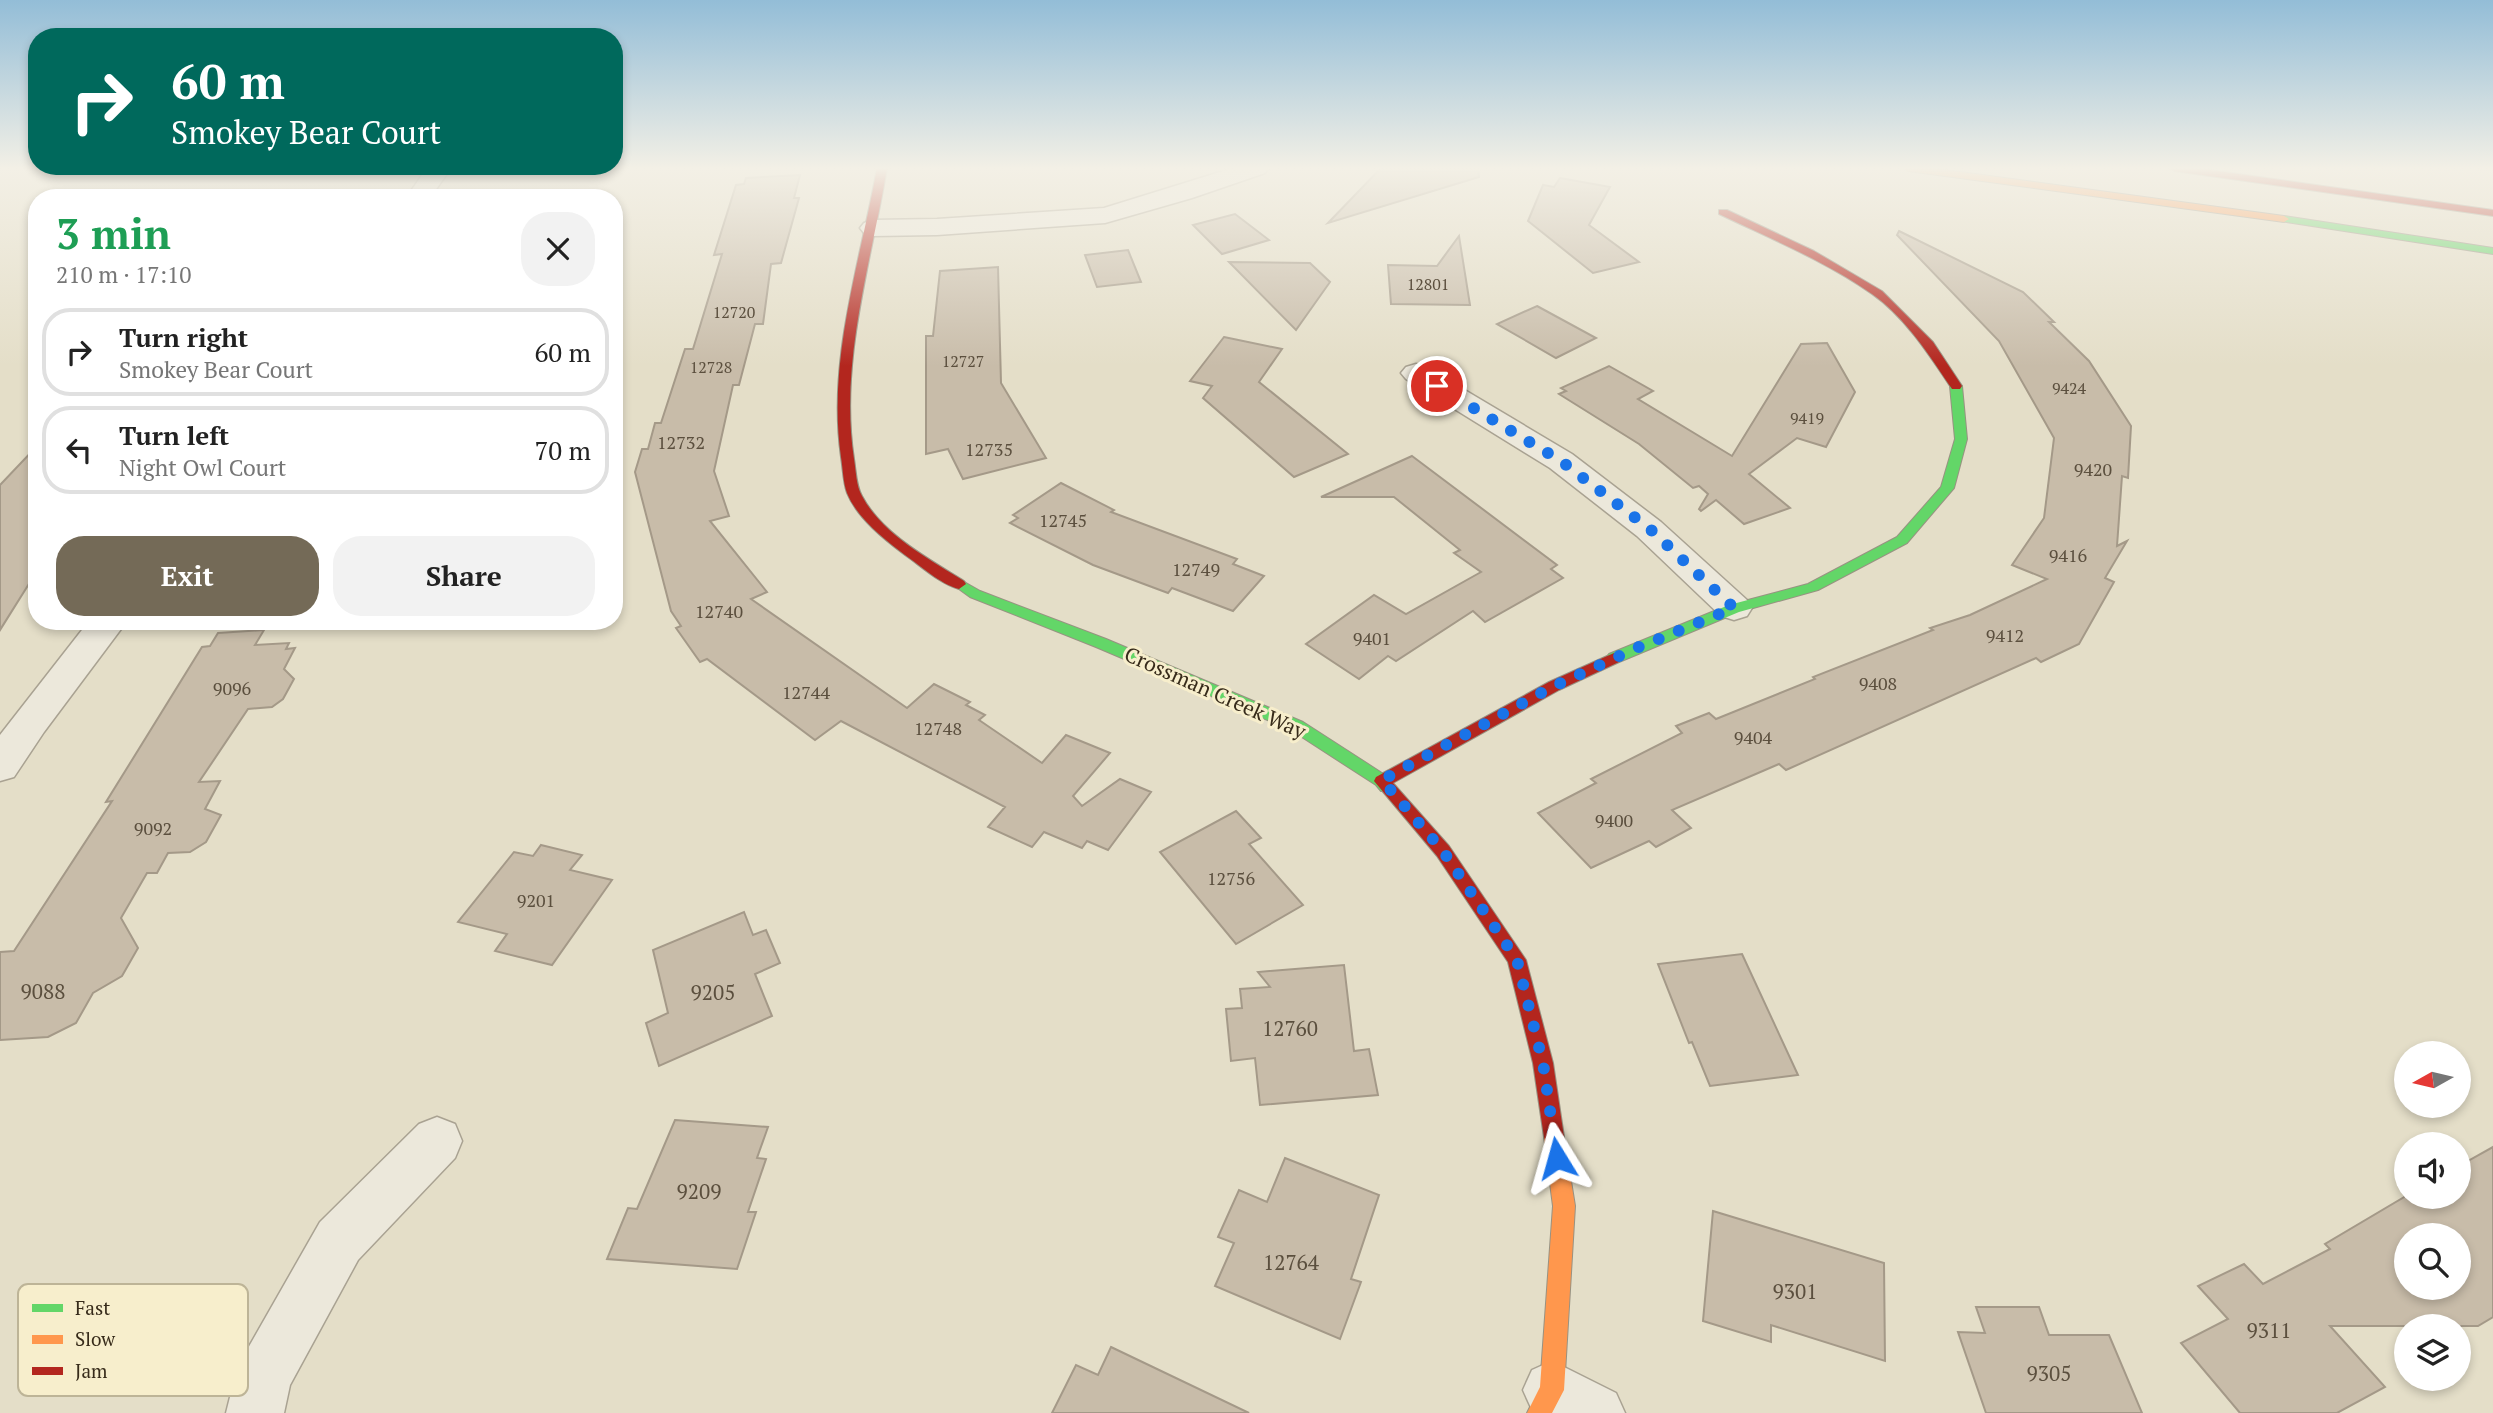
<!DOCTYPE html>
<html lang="en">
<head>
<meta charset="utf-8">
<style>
  body { margin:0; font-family:"PT Serif",serif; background:#f2f2f2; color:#222; height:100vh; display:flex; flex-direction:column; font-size:26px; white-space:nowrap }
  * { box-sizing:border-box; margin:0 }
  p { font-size:23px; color:#767676 }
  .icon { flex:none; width:38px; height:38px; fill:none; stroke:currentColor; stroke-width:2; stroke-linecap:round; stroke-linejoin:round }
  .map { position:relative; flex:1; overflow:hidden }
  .drawer { position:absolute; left:28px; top:189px; width:595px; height:441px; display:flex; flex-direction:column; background:#fff; border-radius:28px; box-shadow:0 4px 10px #0003 }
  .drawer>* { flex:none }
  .banner { position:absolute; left:28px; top:28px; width:595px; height:147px; border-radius:28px; box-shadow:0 4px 10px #0003; background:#00695c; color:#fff; overflow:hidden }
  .needle { width:46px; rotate:262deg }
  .tools { position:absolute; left:2394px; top:1041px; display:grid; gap:14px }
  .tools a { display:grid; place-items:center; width:77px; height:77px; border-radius:50%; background:#fff; box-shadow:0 4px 10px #0003; font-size:35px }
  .pin { position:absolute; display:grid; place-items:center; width:60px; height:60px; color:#fff; margin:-30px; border:4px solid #fff; border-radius:50%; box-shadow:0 2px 7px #0007 }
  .me { position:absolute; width:77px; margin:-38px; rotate:352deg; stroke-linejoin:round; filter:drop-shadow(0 0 5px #0008) }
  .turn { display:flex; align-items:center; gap:24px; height:147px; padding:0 28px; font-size:32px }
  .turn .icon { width:91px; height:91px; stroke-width:2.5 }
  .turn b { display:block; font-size:49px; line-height:60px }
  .round { display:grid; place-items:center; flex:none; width:74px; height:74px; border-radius:28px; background:#f2f2f2 }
  .summary { display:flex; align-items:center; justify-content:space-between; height:119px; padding:0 28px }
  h1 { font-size:42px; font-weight:700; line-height:52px; color:#1e9e55 }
  .primary-button { display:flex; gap:14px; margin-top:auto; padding:14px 28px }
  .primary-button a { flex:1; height:80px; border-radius:28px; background:#746a57; color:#fff; font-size:28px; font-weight:700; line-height:80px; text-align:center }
  .primary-button a+a { background:#f2f2f2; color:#222 }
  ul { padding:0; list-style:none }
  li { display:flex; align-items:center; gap:21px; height:88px; margin:0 14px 10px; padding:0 14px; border:4px solid #e0e0e0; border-radius:28px }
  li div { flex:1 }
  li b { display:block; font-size:26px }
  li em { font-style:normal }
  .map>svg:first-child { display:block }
  .building { fill:#c8bca9; stroke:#a49988; stroke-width:2; fill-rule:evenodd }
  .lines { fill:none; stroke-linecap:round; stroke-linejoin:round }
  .street-casing { stroke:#a9a292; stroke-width:3 }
  .fast-casing { stroke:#989282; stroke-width:2 }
  .slow-casing { stroke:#989282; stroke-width:2 }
  .jam-casing { stroke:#989282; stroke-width:2 }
  .street { fill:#ece8db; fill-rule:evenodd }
  .fast { fill:#63d668; fill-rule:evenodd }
  .slow { fill:#ff974d; fill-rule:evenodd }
  .jam { fill:#b3261e; fill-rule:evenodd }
  .route { stroke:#1a73e8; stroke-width:12; stroke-dasharray:0 21.6 }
  .labels { text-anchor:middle; stroke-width:6; stroke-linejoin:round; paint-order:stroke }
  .far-number-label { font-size:16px; fill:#5b4f3e }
  .number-label { font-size:18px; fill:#5b4f3e }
  .street-label { font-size:21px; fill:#372b1a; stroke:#f7eecc }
  .near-number-label { font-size:21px; fill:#5b4f3e }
  .key { fill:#f7eecc; stroke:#bdb497; stroke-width:2 }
  .key-label { font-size:19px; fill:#372b1a }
</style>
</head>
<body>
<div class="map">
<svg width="2493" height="1413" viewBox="0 0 2493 1413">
  <rect width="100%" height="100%" fill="#e4dec8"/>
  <!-- building -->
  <g class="building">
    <path d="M1381 168H1478L1479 177 1328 223Z"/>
    <path d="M800 175 794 198H799L781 263 771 264 763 324H755L739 385H733L714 471 729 516 710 521 767 592 751 599 907 708 934 684 970 702 966 705 985 715 979 720 1042 763 1066 735 1110 753 1073 796 1082 806 1120 779 1151 792 1108 850 1087 841 1082 848 1044 832 1032 847 988 827 1005 807 841 721 815 740 707 659 700 662 676 628 681 626 671 611 635 472 642 449H648L655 423H661L685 349H693L722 254 714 255 736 185 744 184 746 178Z"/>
    <path d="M1560 178 1610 187 1589 225 1639 262 1593 273 1528 221 1543 185 1554 187Z"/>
    <path d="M1235 214 1269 240 1222 254 1193 225Z"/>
    <path d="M1899 231 2023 292 2054 322H2049L2089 361 2131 426 2128 478 2122 476 2117 546 2127 541 2105 578 2114 582 2079 644 2041 662 2036 658 1786 770 1779 764 1672 810 1691 828 1656 847 1649 841 1591 868 1538 813 1596 783 1591 779 1682 733 1676 726 1709 713 1716 719 1815 679 1813 677 1933 630 1930 628 1970 615 2047 579 2012 565 2044 518 2054 438 1999 341 1897 235Z"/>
    <path d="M1459 236 1470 305 1391 304 1388 265 1437 266Z"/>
    <path d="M1128 250 1141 282 1097 287 1085 255Z"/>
    <path d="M1229 262 1310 263 1330 282 1296 330Z"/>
    <path d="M998 267 1001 383 1046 458 963 479 948 449 926 454V336H933L940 271Z"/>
    <path d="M1537 306 1596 338 1556 358 1497 324Z"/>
    <path d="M1224 337 1282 349 1259 382 1348 454 1294 477 1203 398 1212 386 1190 381Z"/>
    <path d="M1827 343 1855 392 1826 447 1797 438 1749 474 1790 508 1744 524 1716 500 1701 511 1699 509 1708 494 1699 486 1693 488 1639 444 1559 394 1566 391 1561 388 1609 366 1653 391 1638 399 1732 456 1801 344Z"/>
    <path d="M37 446V571L0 630V485Z"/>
    <path d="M1412 456 1557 565 1551 569 1563 578 1485 622 1473 611 1396 661 1388 656 1359 679 1306 644 1374 595 1406 614 1481 572 1454 553 1460 550 1394 497H1321Z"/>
    <path d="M1061 483 1114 510 1111 512 1237 559 1233 564 1264 576 1233 611 1172 588 1168 593 1093 565 1010 523 1018 518 1013 515Z"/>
    <path d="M264 630 255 645 289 643 286 649 295 648 284 669 294 679 283 699 272 707 248 709 199 782 220 781 205 809 221 815 206 842 190 852 168 853 157 873H147L121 918 138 948 122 976 93 993 76 1023 48 1037 0 1040V952L14 951 112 801 106 802 202 647 210 646 218 633Z"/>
    <path d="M1236 811 1261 838 1249 844 1303 905 1236 944 1160 852Z"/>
    <path d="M541 845 582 855 570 870 612 880 552 965 495 951 507 934 458 922 514 852 533 856Z"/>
    <path d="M744 912 753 935 766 930 780 963 755 974 772 1016 659 1066 646 1023 668 1013 653 950Z"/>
    <path d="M1742 954 1798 1075 1710 1086 1692 1042 1689 1043 1658 964Z"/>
    <path d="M1344 965 1354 1051 1369 1049 1378 1095 1260 1105 1255 1058 1231 1061 1226 1009 1242 1008 1240 989 1270 987 1258 972Z"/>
    <path d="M675 1120 768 1127 757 1158 766 1159 748 1212H756L737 1269 607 1259 628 1208 637 1209Z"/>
    <path d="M2493 1147V1317L2478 1326H2330L2385 1387 2337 1413H2240L2181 1343 2228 1319 2198 1286 2244 1264 2263 1284 2330 1249 2325 1244 2406 1196 2459 1197V1166ZM2406 1236H2459V1288H2406Z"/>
    <path d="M1285 1158 1379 1195 1351 1279 1361 1282 1340 1339 1215 1286 1234 1243 1218 1237 1239 1190 1267 1202Z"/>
    <path d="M1713 1211 1884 1263 1885 1361 1771 1325V1342L1703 1321Z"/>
    <path d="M1976 1307H2039L2049 1335H2109L2142 1413H1986L1958 1332 1985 1333Z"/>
    <path d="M1111 1347 1249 1413H1052L1076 1365 1098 1375Z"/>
  </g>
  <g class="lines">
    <!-- street casing -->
    <g class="street-casing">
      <g id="street">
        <path d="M427 168H451L430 198H406Z"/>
        <path d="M1233 168H1269L1265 173 1192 198 1105 223 937 235 873 236 864 233 860 228 864 223 873 220 937 219 1104 208Z"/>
        <path d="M1416 364 1426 367 1572 454 1661 522 1747 600 1752 608 1747 616 1734 620 1721 616 1637 536 1550 468 1406 379 1401 373 1406 367Z"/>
        <path d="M89 621H127L44 732 14 777 0 781V735Z"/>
        <path d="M437 1117 455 1124 462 1141 455 1158 358 1260 290 1385 284 1413H226L235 1377 243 1357 320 1222 419 1124Z"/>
        <path d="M1552 1361 1616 1393 1625 1413H1537L1532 1410 1523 1390 1532 1370Z"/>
      </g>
    </g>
    <!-- fast casing -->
    <g class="fast-casing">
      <g id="fast">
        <path d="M2284 216 2493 248V254L2280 221 2279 219Z"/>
        <path d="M1956 382 1962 386 1967 439 1954 488 1907 543 1818 590 1739 612 1619 662H1609L1606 658 1609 654 1729 605 1808 584 1897 537 1941 487 1955 439 1950 386Z"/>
        <path d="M959 579 980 591 1106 639 1303 722 1388 777 1395 787 1393 791H1381L1376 785 1291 730 1096 647 970 597 952 584Z"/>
      </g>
    </g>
    <!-- slow casing -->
    <g class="slow-casing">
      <g id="slow">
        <path d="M1903 168H1931L2284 216 2289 219 2284 222 1908 171Z"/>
        <path d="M1554 1127 1561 1130 1564 1137 1575 1206 1564 1390 1552 1413H1527L1540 1387 1553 1206 1544 1137 1547 1130Z"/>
      </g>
    </g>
    <!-- jam casing -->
    <g class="jam-casing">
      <g id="jam">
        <path d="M877 168H887C871 264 839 362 854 459 856 471 856 486 862 496 882 534 929 559 964 581L966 584 959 589C940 584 921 566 905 555 885 540 857 518 847 493 843 482 843 469 841 457 827 360 860 263 877 168Z"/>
        <path d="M2169 168H2196L2493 210V216L2174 171Z"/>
        <path d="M1719 210H1727L1814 251 1882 291 1933 342 1962 386 1960 389H1952C1930 356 1905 317 1872 294 1825 261 1771 239 1719 214Z"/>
        <path d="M1614 653 1619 654 1622 658 1619 662 1559 690 1393 783 1449 846 1526 960 1553 1063 1564 1137 1561 1144 1554 1147 1547 1144 1544 1137 1533 1063 1508 962 1437 856 1374 781 1376 777 1549 682Z"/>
      </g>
    </g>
    <!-- street -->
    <use href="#street" class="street"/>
    <!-- fast -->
    <use href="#fast" class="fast"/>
    <!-- slow -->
    <use href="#slow" class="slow"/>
    <!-- jam -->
    <use href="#jam" class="jam"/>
  </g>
  <!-- sky -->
  <linearGradient id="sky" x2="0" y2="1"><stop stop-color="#93bdd7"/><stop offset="0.46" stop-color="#f3f0e6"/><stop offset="1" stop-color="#f3f0e6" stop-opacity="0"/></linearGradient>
  <rect width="2493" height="366" fill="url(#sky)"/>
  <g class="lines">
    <!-- route -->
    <path class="route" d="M1437 386 1561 461 1650 529 1734 608 1639 647 1554 686 1382 780 1443 851 1517 960 1543 1063 1557 1158"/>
  </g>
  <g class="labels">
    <!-- far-number labels -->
    <g class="far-number-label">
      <text x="1428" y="290">12801</text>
      <text x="734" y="318">12720</text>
      <text x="963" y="367">12727</text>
      <text x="711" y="373">12728</text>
      <text x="2069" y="394">9424</text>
      <text x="1807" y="424">9419</text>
    </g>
    <!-- number labels -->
    <g class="number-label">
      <text x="681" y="449">12732</text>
      <text x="989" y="456">12735</text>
      <text x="2093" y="476">9420</text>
      <text x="1063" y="527">12745</text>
      <text x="2068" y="562">9416</text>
      <text x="1196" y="576">12749</text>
      <text x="719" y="618">12740</text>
      <text x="2005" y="642">9412</text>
      <text x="1372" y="645">9401</text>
      <text x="1878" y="690">9408</text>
      <text x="232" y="695">9096</text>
      <text x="806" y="699">12744</text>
      <text x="938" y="735">12748</text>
      <text x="1753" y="744">9404</text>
      <text x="1614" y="827">9400</text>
      <text x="153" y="835">9092</text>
      <text x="1231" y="885">12756</text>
      <text x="536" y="907">9201</text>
    </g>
    <!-- street labels -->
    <g class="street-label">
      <text transform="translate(1215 693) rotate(24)" y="7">Crossman Creek Way</text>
    </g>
    <!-- near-number labels -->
    <g class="near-number-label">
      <text x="43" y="999">9088</text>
      <text x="713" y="1000">9205</text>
      <text x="1290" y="1036">12760</text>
      <text x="699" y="1199">9209</text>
      <text x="1291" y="1270">12764</text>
      <text x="1795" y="1299">9301</text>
      <text x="2269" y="1338">9311</text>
      <text x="2049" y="1381">9305</text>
    </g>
  </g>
  <!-- legend -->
  <rect x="18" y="1284" width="230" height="112" rx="10" class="key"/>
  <rect x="32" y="1304" width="31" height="8" fill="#63d668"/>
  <rect x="32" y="1335" width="31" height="9" fill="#ff974d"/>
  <rect x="32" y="1367" width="31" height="8" fill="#b3261e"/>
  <g class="key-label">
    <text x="75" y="1315">Fast</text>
    <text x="75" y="1346">Slow</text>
    <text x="75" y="1378">Jam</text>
  </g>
</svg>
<div class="tools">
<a><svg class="needle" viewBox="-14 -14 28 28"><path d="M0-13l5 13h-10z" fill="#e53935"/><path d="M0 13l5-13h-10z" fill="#767676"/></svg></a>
<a><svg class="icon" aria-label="sound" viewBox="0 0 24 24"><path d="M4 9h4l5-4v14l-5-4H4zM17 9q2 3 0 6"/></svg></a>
<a><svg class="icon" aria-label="search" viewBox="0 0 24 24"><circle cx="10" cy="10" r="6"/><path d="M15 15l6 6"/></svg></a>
<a><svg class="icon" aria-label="layers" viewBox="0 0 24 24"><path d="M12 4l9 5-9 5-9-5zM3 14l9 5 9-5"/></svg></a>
</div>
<div class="pin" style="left:1437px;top:386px;background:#d93025"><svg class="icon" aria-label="arrive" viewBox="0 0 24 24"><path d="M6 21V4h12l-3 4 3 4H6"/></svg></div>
<svg class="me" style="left:1557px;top:1158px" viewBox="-20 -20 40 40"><path d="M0-17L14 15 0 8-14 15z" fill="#1a73e8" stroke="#fff" stroke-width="4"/></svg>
<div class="banner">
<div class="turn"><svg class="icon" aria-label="right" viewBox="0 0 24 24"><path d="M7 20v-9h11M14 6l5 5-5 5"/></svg><div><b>60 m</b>Smokey Bear Court</div></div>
</div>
<section class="drawer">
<div class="summary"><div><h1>3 min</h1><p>210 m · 17:10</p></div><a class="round"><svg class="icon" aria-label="close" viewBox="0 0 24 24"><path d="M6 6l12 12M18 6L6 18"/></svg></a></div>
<ul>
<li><svg class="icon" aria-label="right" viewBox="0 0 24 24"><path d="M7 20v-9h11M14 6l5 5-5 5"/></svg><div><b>Turn right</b><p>Smokey Bear Court</p></div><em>60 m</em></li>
<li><svg class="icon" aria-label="left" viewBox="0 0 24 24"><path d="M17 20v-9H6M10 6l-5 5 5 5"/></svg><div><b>Turn left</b><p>Night Owl Court</p></div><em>70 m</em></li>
</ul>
<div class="primary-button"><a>Exit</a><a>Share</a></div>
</section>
</div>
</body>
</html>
